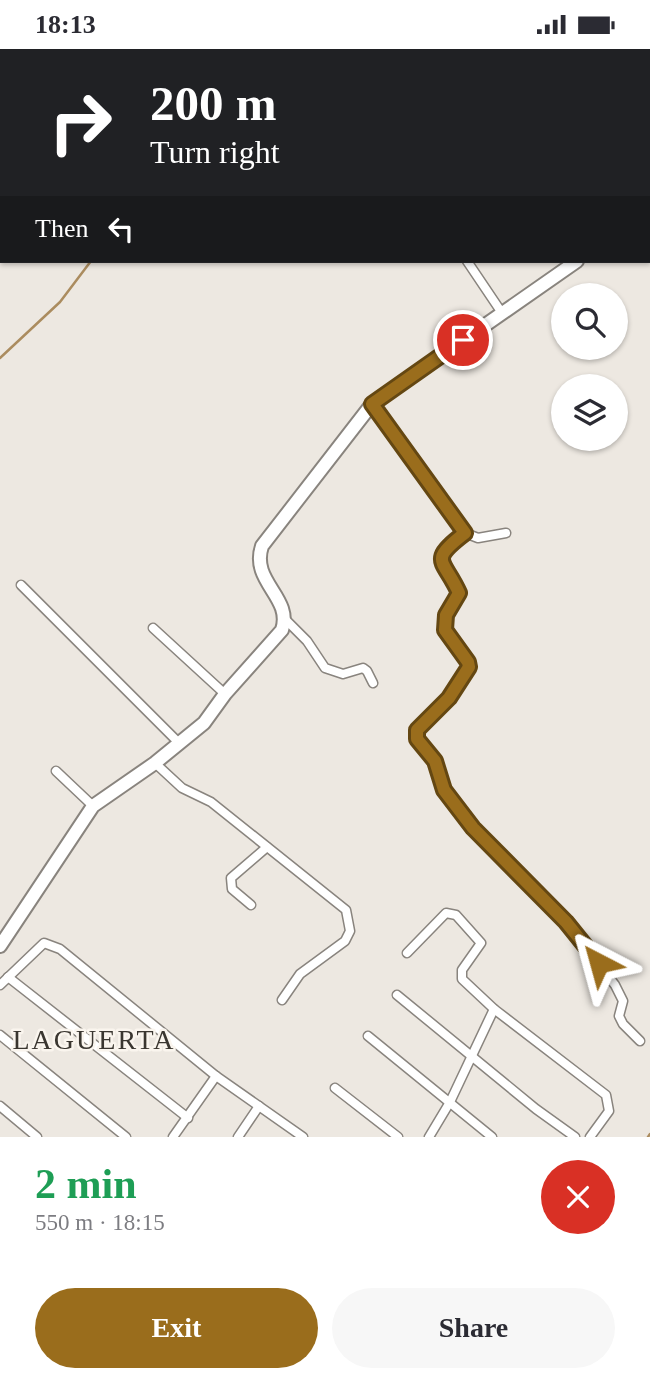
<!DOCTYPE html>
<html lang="en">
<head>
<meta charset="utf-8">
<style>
  body { margin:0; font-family:Georgia,serif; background:#f7f7f7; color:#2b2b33; height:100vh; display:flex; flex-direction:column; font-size:26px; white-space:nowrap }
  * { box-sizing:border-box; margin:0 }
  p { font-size:23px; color:#7c7c81 }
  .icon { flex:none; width:38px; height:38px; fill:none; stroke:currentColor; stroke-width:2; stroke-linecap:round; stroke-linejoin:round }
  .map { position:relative; height:1088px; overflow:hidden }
  .sheet { display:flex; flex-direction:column; background:#fff; flex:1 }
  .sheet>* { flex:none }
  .hud { position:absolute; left:0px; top:0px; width:651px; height:214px; box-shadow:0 2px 5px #0004; background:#202124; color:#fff; overflow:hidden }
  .controls { position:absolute; left:551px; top:234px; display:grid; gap:14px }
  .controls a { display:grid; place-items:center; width:77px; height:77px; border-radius:50%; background:#fff; box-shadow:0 2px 5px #0004; font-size:35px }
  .pin { position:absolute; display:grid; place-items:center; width:60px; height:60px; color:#fff; margin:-30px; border:4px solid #fff; border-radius:50%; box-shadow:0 2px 7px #0007 }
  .me { position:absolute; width:77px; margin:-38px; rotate:321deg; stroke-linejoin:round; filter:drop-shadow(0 0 5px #0008) }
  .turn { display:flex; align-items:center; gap:24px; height:147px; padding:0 35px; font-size:32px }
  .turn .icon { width:91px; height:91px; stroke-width:2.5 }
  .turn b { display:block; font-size:49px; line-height:60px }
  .then { display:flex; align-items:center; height:66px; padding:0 35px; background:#0003; gap:14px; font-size:26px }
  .round { display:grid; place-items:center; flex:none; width:74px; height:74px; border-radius:37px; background:#f7f7f7 }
  .headline { display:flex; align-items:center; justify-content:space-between; height:119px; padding:0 35px }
  h1 { font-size:42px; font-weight:700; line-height:52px; color:#1e9e55 }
  .action { display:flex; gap:14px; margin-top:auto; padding:14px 35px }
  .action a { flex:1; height:80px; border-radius:42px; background:#9a6d1c; color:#fff; font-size:28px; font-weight:700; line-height:80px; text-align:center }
  .action a+a { background:#f7f7f7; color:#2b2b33 }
  .status { display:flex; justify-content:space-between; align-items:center; height:49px; padding:0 35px; background:#fff; direction:ltr }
  .status svg { height:19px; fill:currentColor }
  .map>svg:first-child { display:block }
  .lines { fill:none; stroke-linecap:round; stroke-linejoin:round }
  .stream { stroke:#ab8c5f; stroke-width:2.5 }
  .street-casing { stroke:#89847e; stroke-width:11 }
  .secondary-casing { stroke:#89847e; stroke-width:16 }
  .street { stroke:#fff; stroke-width:8 }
  .secondary { stroke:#fff; stroke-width:12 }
  .route-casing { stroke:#644712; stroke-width:18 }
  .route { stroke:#9a6d1c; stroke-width:12 }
  .labels { text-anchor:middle; stroke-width:5; stroke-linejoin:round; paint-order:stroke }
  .quarter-label { font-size:28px; letter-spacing:2px; fill:#3a3630; stroke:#faf5ee }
</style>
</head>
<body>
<div class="status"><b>18:13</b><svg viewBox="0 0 49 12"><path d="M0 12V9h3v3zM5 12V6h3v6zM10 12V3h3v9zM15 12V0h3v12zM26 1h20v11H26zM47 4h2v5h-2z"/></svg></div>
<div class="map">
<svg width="650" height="1088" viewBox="0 0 650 1088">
  <rect width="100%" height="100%" fill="#ede8e1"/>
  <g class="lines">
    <!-- stream -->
    <g class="stream">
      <path d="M216 2V0"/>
      <path d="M0 309 60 253 91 212"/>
      <path d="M648 1088 650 1085"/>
    </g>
    <!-- street casing -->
    <g class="street-casing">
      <g id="street">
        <path d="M467 212 502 264"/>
        <path d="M372 355 465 484 478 489 506 484"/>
        <path d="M465 484C427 513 444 510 459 544L446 566 445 581 468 613 469 618 449 649 417 681V690L435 712 445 741 473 779 566 873 615 936 623 952 619 967 623 975 640 992"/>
        <path d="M21 536 179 694"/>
        <path d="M286 571 307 592 325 619 343 625 363 619 367 622 373 634"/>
        <path d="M153 579 225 645"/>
        <path d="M155 714 182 739 211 753 346 861 350 882 345 892 300 925 282 951"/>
        <path d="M56 722 93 757"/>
        <path d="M251 856 232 840 231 829 267 798"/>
        <path d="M407 904 446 864 456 866 481 894 462 921V930L494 960 606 1046 609 1062 590 1088"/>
        <path d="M8 928 188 1069"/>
        <path d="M0 936 44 894 60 900 216 1027 303 1088"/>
        <path d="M397 946 536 1060 575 1088"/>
        <path d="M0 986 126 1088"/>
        <path d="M368 987 492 1088"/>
        <path d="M335 1039 398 1088"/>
        <path d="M0 1057 37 1088"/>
        <path d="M173 1088 216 1027"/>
        <path d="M238 1088 259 1057"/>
        <path d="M429 1088 450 1053 494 960"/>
      </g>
    </g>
    <!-- secondary casing -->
    <g class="secondary-casing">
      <g id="secondary">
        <path d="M649 168H650"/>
        <path d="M0 897 93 757 155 714 204 674 225 645 282 581C293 548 250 533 262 497L372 355 577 212"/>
      </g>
    </g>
    <!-- street -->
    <use href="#street" class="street"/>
    <!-- secondary -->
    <use href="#secondary" class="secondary"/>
  </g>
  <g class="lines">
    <!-- route casing -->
    <g class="route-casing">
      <path id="route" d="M463 291 372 355 465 484C427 513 444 510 459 544L446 566 445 581 468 613 469 618 449 649 417 681V690L435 712 444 741 473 779 566 873 599 914"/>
    </g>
    <!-- route -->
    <use href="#route" class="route"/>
  </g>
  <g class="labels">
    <!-- quarter labels -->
    <g class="quarter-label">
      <text x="94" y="1000">LAGUERTA</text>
    </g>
  </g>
</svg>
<div class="controls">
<a><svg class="icon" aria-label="search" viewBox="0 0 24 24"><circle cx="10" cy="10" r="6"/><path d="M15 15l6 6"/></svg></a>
<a><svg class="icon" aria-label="layers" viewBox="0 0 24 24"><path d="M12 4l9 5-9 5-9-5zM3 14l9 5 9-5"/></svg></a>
</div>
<div class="pin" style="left:463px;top:291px;background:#d93025"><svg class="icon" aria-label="arrive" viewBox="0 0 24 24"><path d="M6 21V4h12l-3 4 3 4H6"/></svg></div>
<svg class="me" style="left:599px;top:914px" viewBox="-20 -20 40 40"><path d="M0-17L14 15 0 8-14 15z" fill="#9a6d1c" stroke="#fff" stroke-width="4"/></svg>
<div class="hud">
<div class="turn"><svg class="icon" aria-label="right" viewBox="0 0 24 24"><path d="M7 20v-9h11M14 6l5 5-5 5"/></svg><div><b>200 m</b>Turn right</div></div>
<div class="then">Then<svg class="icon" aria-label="left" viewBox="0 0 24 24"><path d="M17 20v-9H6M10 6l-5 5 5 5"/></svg></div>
</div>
</div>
<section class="sheet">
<div class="headline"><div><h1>2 min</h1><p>550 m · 18:15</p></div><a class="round" style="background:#d93025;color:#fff"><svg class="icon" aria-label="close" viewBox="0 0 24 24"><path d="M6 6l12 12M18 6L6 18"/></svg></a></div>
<div class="action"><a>Exit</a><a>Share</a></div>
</section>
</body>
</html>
